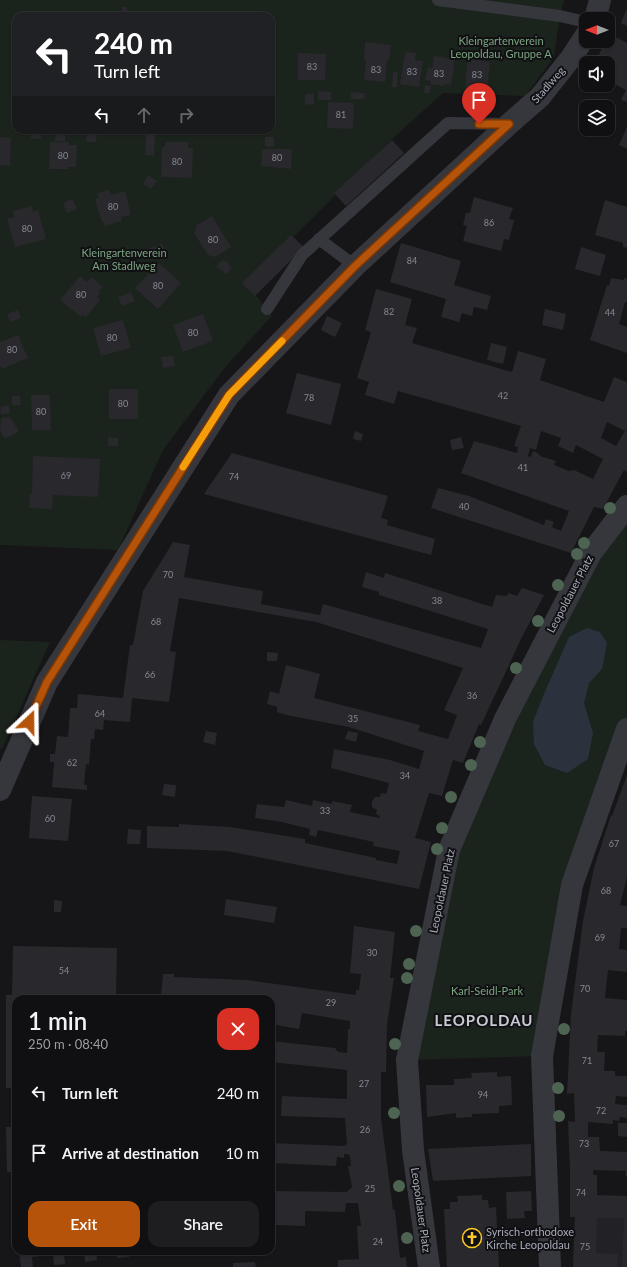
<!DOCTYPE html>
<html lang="en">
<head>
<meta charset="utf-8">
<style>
  body { margin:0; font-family:Lato,sans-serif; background:#1e1e20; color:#f1f3f6; height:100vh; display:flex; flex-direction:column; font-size:15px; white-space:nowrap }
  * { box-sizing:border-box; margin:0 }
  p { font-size:13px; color:#9c9d9f }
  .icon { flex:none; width:22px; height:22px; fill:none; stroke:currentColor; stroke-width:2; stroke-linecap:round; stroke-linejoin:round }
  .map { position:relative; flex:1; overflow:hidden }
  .sheet { position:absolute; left:12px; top:995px; width:263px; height:260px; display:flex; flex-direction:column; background:#101012; border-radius:12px; box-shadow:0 1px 3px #0004,0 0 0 1px #303032 }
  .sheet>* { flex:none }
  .guide { position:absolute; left:12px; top:12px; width:263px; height:122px; border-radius:12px; box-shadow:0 1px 3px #0004,0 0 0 1px #303032; background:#202124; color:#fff; overflow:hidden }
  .needle { width:26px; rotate:270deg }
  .buttons { position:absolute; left:579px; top:12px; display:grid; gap:8px }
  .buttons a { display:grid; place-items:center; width:36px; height:36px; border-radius:8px; background:#101012; box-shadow:0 1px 3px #0004,0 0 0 1px #303032; font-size:20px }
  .pin { position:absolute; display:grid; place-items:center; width:34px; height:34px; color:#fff; margin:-41px -17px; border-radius:50% 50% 50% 0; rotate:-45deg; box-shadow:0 0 4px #0007 }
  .pin .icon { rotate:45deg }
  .me { position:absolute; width:44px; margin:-22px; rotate:23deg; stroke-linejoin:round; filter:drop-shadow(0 0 3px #0008) }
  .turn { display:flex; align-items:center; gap:14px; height:84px; padding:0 16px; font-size:18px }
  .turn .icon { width:52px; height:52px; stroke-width:2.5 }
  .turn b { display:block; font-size:28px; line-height:34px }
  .lanes { display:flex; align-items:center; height:38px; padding:0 16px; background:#0003; justify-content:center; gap:20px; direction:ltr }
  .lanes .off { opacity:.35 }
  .round { display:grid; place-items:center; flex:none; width:42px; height:42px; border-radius:12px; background:#1e1e20 }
  .head { display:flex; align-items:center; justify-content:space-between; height:68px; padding:0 16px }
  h1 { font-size:24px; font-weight:600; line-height:30px }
  .action { display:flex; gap:8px; margin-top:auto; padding:8px 16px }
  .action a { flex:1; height:46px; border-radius:12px; background:#b45309; color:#fff; font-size:16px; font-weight:600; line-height:46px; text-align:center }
  .action a+a { background:#1e1e20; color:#f1f3f6 }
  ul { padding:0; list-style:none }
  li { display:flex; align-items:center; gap:12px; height:60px; padding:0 16px }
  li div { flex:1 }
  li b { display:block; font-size:15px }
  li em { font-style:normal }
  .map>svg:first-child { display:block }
  .built { fill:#222125 }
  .green { fill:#1b231d; fill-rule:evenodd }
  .water { fill:#2a333d }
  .building { fill:#29282c; fill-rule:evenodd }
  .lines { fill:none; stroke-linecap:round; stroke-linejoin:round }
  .service { stroke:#36363d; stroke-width:12 }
  .minor { stroke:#36363d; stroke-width:22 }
  .tertiary { stroke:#36363d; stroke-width:22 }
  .tree { fill:#4e6452 }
  .route-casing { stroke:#753606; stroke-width:10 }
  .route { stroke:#b45309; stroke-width:7 }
  .slow { stroke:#f59e0b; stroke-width:7 }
  .labels { text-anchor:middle; stroke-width:4; stroke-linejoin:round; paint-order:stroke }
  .number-label { font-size:9px; fill:#868995 }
  .park-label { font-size:11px; fill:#7ca582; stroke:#111013 }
  .street-label { font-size:11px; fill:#a6aab9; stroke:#111013 }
  .poi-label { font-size:11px; fill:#a6aab9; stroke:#111013; text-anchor:start }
  .district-label { font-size:15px; font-weight:bold; letter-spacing:1px; fill:#c7cad4; stroke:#111013 }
</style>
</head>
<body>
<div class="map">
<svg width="627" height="1267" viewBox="0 0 627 1267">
  <rect width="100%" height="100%" fill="#161518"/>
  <!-- built -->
  <path class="built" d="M575 1217 627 1218V1267H573Z"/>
  <!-- green -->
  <g class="green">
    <path d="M0 0H564L560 16 554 57 525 96 443 93 391 140 247 283 272 316 226 366 163 450 118 550 0 545ZM16 16H271V130H16Z"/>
    <path d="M627 506V729L572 885 542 1056 407 1060 449 850Z"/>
    <path d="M0 640 50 642 2 749H0Z"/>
  </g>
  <!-- water -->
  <path class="water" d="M587 628 600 632 607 643 602 669 589 683 584 703 593 733 588 759 567 773 545 765 534 744 533 722 544 694 569 637Z"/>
  <!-- building -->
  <g class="building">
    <rect x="122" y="7" width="5" height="9"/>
    <path d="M627 8V26L621 23Z"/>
    <path d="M614 36 627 43V102L621 100 626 90 608 81V63H595L605 42Z"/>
    <path d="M365 42 391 45 389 60H387L385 82 364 80 366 59H364Z"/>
    <path d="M405 52 416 53 415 60 423 61 419 87 400 84Z"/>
    <path d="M298 53 326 54 325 80H298Z"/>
    <path d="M468 54 482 55 481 61 490 62 487 91 465 89Z"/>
    <path d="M434 56 455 59 451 85 445 84 444 86 430 84 431 81 425 80 428 67 432 68Z"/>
    <path d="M393 72H398L397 87H392Z"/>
    <path d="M425 85 431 86 430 93H424Z"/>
    <path d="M318 91 331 92V100H318Z"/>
    <path d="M351 92 365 93 364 99H351Z"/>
    <path d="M305 94H314V104L305 105Z"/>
    <path d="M328 102 354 103 353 129 327 128Z"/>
    <path d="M627 127V149L619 145Z"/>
    <path d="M31 131H41V139L31 138Z"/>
    <path d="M56 132H65V141H55Z"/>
    <path d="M87 133H97L96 142H86Z"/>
    <path d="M146 134 155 135 154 156 145 155Z"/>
    <path d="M0 137 11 138 10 166 0 165Z"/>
    <path d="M265 137H274V147L265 146Z"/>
    <path d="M392 140 404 153 346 206 334 193Z"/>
    <path d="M50 142H69V145H77L76 167H68V169H49Z"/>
    <path d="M165 142H188V148H193L192 178 161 177 162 147H165Z"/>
    <path d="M262 149H292L291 169 261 166Z"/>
    <path d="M148 175 157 181 151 189 143 184Z"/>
    <path d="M109 190 111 195 125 191 131 215 121 217 122 221 105 226 104 222H102L95 199 99 198 97 193Z"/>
    <path d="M474 197 513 208 509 219 514 220 509 240 504 239 501 251 463 241 467 226 463 225 466 213H470Z"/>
    <path d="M72 199 77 209 67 213 63 203Z"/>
    <path d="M605 200 627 207V248L623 247V243L595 235Z"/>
    <path d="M32 206 33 212 38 210 46 239 15 247 7 219 14 217 13 211Z"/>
    <path d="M212 216 231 247 215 257 208 255 194 233 197 225Z"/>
    <path d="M291 235 304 247 255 296 242 283Z"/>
    <path d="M401 243 461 261 454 285 491 296 487 310 474 307 472 316 462 313 459 322 441 317 446 299 390 282Z"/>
    <path d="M162 244 165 252 150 256 148 249Z"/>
    <path d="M581 247 606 255 600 276 575 269Z"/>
    <path d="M224 260 230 264 229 266 232 268 227 274 216 267 220 262Z"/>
    <path d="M159 263 181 283 158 309 135 288Z"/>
    <path d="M80 276 87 282 92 277 103 287 99 292 100 293 97 297 100 300 86 317 83 315 81 317 60 300Z"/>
    <path d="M611 278 624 280V278H627V302H625L619 324 627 327V353L590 340 607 285 609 286Z"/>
    <path d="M376 289 412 299 405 325 417 328 412 343 512 372 518 351 546 359 540 380 604 402 614 377 627 382V472L624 470 603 509 594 507 571 553 431 508 438 488 469 496 544 525 546 519 554 522 552 527 561 531 569 511 461 473 474 441 517 453 518 447 514 446 521 426 398 391 394 404 365 395 369 382 357 378 371 332 365 330ZM607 422 625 431 616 446 601 438ZM541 431 561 438 558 446 573 453 576 445 603 459 593 479 574 470 569 471 554 465 556 461 540 456 538 453 533 451 531 457 528 456 530 448 536 450Z"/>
    <path d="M131 292 135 301 122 306 118 297Z"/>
    <path d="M545 309 566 314 563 330 542 325Z"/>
    <path d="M18 310 21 318 10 322 7 314Z"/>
    <path d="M203 314 213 341 183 352 173 325Z"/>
    <path d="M327 316 342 323 335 337 321 330Z"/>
    <path d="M123 320 131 348 101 356 93 328Z"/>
    <path d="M18 335 28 358 2 369 0 365V342Z"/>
    <path d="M491 343 507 347 503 364 487 360Z"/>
    <path d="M171 356H173L175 366 163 368 161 357Z"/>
    <path d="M297 373 341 384 331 425 286 413Z"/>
    <rect x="109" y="389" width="29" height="30"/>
    <path d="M31 395H50L51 430H32Z"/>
    <path d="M12 396H20L21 405H12Z"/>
    <path d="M9 405 10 413 1 415 0 407Z"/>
    <path d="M10 417 19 431 12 436 4 438 0 431 1 418Z"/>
    <path d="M355 431 363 434 361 441 353 439Z"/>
    <path d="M108 437 118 438V446H108Z"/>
    <path d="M461 437 464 448 452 450 450 440Z"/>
    <path d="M232 453 388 496 381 518 388 520 387 525 435 539 431 555 204 494Z"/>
    <path d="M33 456 100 459 98 497 53 495 52 509 29 508 30 494H32Z"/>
    <path d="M173 542 190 545 184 577 263 591 261 604 320 615 323 604 481 648 488 629 379 595V592L362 587 366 572 384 578 385 573 492 607 496 595 507 596 508 593 517 596 522 588 544 595 521 639 481 725 479 724 463 763 453 760 442 796 429 793 415 838 431 842 419 889 227 851 147 848V826L179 827V824L230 827 305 839V843L376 858V860L397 864 400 851 373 846 374 842 318 830 316 837 309 835 310 829 282 822 255 818 257 804 284 807 286 800 312 806 313 800 332 804V801L352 805 350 812 379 818 380 816 376 814 377 810 372 807V801L375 797H380L381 793 386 794 389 783 331 768 334 749 390 760 419 769 424 751 349 727 286 715 277 712V707L267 704 270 691 279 694 286 665 320 674 314 698 420 725 418 731 448 739 457 715 444 710 463 668 316 622 179 598 170 651 176 652 169 702 132 698 130 722 104 720 103 730 95 729 94 739H91L89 765 86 764 84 785H87V790L52 787 54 762H50V754H55L57 736 68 737 70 708H77L78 694 123 698 130 645H133L143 591Z"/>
    <path d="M267 652 278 653 277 661H267Z"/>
    <path d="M206 731 217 733 215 745 203 742Z"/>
    <path d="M348 731 358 733 356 742 345 739Z"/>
    <path d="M627 775V877L620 905 627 906V928H621L619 949 627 950V972L608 970 605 998 627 1000V1031H625V1036L598 1035 597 1052H605L604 1071H615V1076H627V1097L616 1096 615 1104 627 1105V1118L620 1117 619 1121 613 1120V1124L588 1122V1137H599L600 1151 627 1152V1176H625L626 1171 593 1170V1175H597V1195L627 1196V1267H622L624 1218H597L596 1253 618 1254 617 1267H573L575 1217H570V1169L568 1121 575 1122 574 1093 567 1094 571 1014 583 921 594 868 611 815 612 816Z"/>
    <path d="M164 784 176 785 175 797 162 795Z"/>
    <path d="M32 796 72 799 68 841 29 838Z"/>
    <path d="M128 829 141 830 140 844H127Z"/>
    <path d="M226 899 277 907 274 923 224 915Z"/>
    <path d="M54 900 62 901 61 912H54Z"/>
    <path d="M354 926 395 932 390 978H394L387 1025 386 1072H381V1118L393 1210H395L400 1258 406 1257 407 1267H338V1260L359 1259 357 1226H361L358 1203H346L345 1212 305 1211V1226L273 1225 274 1211H271V1191L347 1192 352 1187 348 1166H351L350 1156 348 1154H344V1158L337 1157 336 1166 271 1163V1143L344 1146 347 1144 345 1118 281 1116 282 1096 347 1099V1070L271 1062V1041L335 1048 338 1052 347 1053 348 1029H350V1021L302 1013 299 1029 271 1024V999H198L161 996 163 974H174V977L247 980 356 995V990H359L361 974 350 973Z"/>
    <path d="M13 946 117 948 116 997 149 995V999H16V1088H6V995H12Z"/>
    <path d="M497 1072V1077L511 1076 512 1105 499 1106V1113L472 1114V1117L456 1118V1113L427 1117 426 1085H454V1079L472 1078 471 1073Z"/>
    <path d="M618 1123H627V1137L618 1136Z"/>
    <path d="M6 1127H16V1172H7Z"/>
    <path d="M531 1144V1176L433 1181 428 1149Z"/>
    <path d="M531 1191 532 1211H524L525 1218 507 1219 506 1192Z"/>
    <path d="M482 1195V1200H488L489 1208 496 1207 499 1267H447L444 1209H450V1202H458L457 1196Z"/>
    <path d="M19 1251H83V1252L64 1254 65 1264 54 1265 53 1255 32 1257 33 1267H21Z"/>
    <path d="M84 1251H96L97 1260 85 1262Z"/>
    <path d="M117 1251H129V1257L117 1258Z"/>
    <path d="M150 1251H161L162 1254 150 1255Z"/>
    <path d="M255 1262 256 1267H233V1263Z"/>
  </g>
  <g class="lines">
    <!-- service -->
    <g class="service">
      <path d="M438 0 560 16 586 22"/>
      <path d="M319 239 355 266"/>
      <path d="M267 309 302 255 448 123 508 124"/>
    </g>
    <!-- minor -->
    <g class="minor">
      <path d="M595 19 600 0"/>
      <path d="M0 790 47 682 229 395 355 266 509 124 540 97 571 58 586 35"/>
    </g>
    <!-- tertiary -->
    <g class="tertiary">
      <path d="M429 1267 413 1150 407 1060 449 850 505 719 591 553 627 506"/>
      <path d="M550 1267 542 1056 572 885 627 729"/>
    </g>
  </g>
  <!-- trees -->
  <g class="tree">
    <circle cx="610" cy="508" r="6"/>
    <circle cx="584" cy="543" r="6"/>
    <circle cx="577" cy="554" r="6"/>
    <circle cx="558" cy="585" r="6"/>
    <circle cx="538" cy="621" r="6"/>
    <circle cx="516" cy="668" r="6"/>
    <circle cx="480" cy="742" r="6"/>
    <circle cx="471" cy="765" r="6"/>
    <circle cx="451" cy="797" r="6"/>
    <circle cx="442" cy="828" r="6"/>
    <circle cx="437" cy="849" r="6"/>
    <circle cx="416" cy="931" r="6"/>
    <circle cx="409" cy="964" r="6"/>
    <circle cx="407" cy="978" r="6"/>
    <circle cx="564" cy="1029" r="6"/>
    <circle cx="395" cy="1044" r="6"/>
    <circle cx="558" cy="1088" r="6"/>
    <circle cx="394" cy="1113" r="6"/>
    <circle cx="559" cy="1116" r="6"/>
    <circle cx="399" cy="1186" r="6"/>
    <circle cx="407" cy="1238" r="6"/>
  </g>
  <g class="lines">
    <!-- route casing -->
    <g class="route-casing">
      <path id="route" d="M29 722 47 682 229 395 355 266 509 124H479"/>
    </g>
    <!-- route -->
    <use href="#route" class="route"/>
    <!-- slow -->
    <path class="slow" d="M183 467 229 395 282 341"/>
  </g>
  <!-- icons -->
  <defs>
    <g id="church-ring" transform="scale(1)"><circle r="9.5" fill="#111013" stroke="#ffcb26" stroke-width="1.5"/><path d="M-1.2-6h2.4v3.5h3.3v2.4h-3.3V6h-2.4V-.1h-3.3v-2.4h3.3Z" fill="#ffcb26"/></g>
  </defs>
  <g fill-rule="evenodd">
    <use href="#church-ring" x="472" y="1238"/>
  </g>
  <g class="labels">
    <!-- number labels -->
    <g class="number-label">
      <text x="312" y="70">83</text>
      <text x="376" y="73">83</text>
      <text x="412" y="75">83</text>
      <text x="439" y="77">83</text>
      <text x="477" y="78">83</text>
      <text x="341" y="118">81</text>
      <text x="63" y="159">80</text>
      <text x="277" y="161">80</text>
      <text x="177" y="165">80</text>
      <text x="113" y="210">80</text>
      <text x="489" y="226">86</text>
      <text x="27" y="232">80</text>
      <text x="213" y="243">80</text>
      <text x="412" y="264">84</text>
      <text x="158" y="289">80</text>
      <text x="81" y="298">80</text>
      <text x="389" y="315">82</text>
      <text x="610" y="316">44</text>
      <text x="193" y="336">80</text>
      <text x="112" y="341">80</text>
      <text x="12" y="353">80</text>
      <text x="503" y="399">42</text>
      <text x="309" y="401">78</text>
      <text x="123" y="407">80</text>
      <text x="41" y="415">80</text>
      <text x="523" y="471">41</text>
      <text x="66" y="479">69</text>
      <text x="234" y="480">74</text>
      <text x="464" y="510">40</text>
      <text x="168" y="578">70</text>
      <text x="437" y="604">38</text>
      <text x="156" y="625">68</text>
      <text x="150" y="678">66</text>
      <text x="472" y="699">36</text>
      <text x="100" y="717">64</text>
      <text x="353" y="722">35</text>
      <text x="72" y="766">62</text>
      <text x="405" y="779">34</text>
      <text x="325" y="814">33</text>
      <text x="50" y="822">60</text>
      <text x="614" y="847">67</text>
      <text x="606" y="894">68</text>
      <text x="600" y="941">69</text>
      <text x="372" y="956">30</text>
      <text x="64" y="974">54</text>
      <text x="585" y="992">70</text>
      <text x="331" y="1006">29</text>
      <text x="587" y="1064">71</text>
      <text x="364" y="1087">27</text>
      <text x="483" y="1098">94</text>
      <text x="601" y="1114">72</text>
      <text x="365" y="1133">26</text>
      <text x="584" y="1147">73</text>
      <text x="370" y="1192">25</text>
      <text x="581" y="1196">74</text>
      <text x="378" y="1245">24</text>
      <text x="585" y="1250">75</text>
    </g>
    <!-- park labels -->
    <g class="park-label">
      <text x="501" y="45">Kleingartenverein<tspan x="501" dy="13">Leopoldau, Gruppe A</tspan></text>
      <text x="124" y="257">Kleingartenverein<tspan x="124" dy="13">Am Stadlweg</tspan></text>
      <text x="487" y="995">Karl-Seidl-Park</text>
    </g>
    <!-- street labels -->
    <g class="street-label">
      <text transform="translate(548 85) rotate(-49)" y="4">Stadlweg</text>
      <text transform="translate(570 594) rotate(-62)" y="4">Leopoldauer Platz</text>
      <text transform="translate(442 891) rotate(-78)" y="4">Leopoldauer Platz</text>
      <text transform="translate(421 1210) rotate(82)" y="4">Leopoldauer Platz</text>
    </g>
    <!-- poi labels -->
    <g class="poi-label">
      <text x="486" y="1236">Syrisch-orthodoxe<tspan x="486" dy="13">Kirche Leopoldau</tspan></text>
    </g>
    <!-- district labels -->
    <g class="district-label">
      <text x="484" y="1026">LEOPOLDAU</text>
    </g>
  </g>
</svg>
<div class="buttons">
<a><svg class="needle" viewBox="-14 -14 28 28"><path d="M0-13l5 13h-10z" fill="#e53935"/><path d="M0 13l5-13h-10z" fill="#9c9d9f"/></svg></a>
<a><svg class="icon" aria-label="sound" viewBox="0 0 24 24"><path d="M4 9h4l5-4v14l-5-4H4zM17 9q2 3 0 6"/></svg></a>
<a><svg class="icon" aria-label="layers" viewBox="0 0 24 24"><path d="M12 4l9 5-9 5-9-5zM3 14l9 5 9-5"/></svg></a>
</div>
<div class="pin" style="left:479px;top:124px;background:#d93025"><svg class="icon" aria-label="arrive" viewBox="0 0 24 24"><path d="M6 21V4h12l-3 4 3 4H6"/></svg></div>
<svg class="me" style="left:29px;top:722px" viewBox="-20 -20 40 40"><path d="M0-17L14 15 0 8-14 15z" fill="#b45309" stroke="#fff" stroke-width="4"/></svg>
<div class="guide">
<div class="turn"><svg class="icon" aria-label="left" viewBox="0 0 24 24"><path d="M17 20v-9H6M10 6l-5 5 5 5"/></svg><div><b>240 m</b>Turn left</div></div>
<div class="lanes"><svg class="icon" aria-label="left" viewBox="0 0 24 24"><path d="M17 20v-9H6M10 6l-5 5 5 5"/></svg><svg class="icon off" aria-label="ahead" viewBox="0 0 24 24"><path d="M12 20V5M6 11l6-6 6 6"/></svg><svg class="icon off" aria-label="right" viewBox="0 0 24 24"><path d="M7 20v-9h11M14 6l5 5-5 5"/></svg></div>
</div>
<section class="sheet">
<div class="head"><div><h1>1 min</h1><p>250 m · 08:40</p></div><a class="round" style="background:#d93025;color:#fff"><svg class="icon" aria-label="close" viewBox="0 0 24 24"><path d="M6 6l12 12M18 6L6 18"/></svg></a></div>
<ul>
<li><svg class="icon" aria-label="left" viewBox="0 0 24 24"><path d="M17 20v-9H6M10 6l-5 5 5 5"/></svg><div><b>Turn left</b></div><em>240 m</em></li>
<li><svg class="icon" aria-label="arrive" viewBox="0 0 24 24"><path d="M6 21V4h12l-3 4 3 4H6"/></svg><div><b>Arrive at destination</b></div><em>10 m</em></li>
</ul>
<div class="action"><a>Exit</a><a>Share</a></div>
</section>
</div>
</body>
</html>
